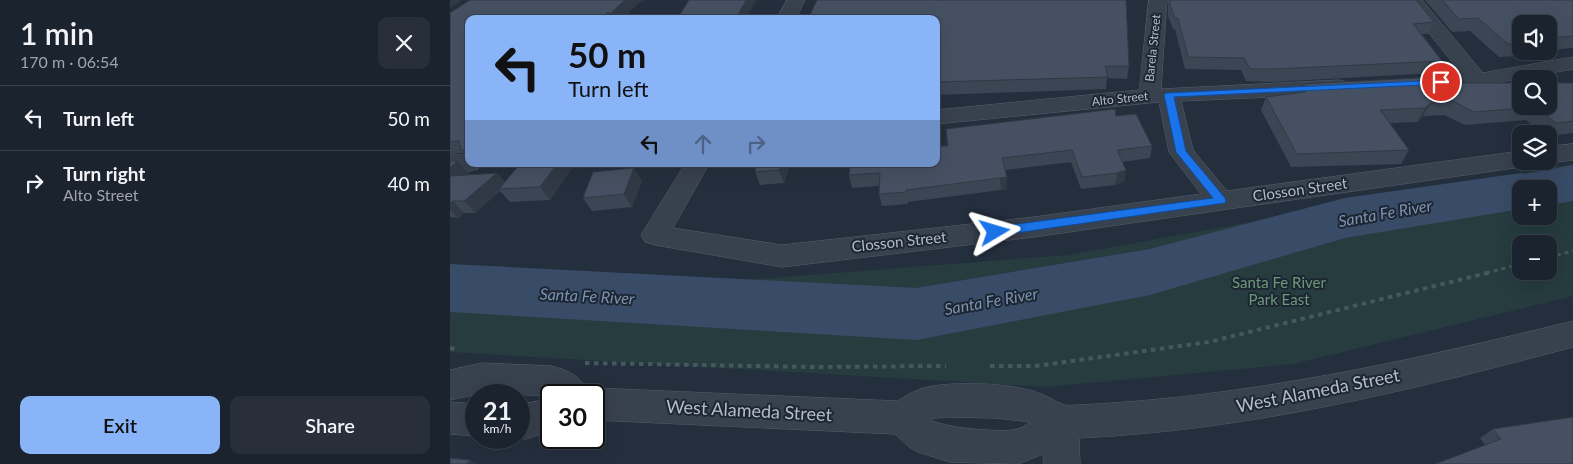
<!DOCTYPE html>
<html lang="en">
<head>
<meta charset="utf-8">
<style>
  body { margin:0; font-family:Lato,sans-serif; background:#282f3a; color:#f1f3f6; height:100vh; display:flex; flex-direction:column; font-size:19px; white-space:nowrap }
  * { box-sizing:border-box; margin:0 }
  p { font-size:16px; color:#a0a4aa }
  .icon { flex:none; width:28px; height:28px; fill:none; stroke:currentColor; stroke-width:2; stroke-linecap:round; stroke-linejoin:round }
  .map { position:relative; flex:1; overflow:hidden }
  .panel { display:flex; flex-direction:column; background:#1b232e; width:450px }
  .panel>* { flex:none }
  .top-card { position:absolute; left:15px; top:15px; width:475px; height:152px; border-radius:10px; box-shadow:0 5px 20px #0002,0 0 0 1px #39404a; background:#8ab4f8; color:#111; overflow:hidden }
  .controls { position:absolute; left:1062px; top:15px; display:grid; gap:10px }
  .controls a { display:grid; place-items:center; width:45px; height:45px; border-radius:10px; background:#1b232e; box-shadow:0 5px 20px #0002,0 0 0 1px #39404a; font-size:25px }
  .speed { position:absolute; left:15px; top:384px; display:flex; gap:10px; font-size:25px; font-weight:700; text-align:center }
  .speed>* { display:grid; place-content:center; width:65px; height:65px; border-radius:50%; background:#1b232e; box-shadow:0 5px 20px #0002,0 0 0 1px #39404a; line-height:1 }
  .speed small { font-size:12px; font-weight:400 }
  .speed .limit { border:2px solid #111; border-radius:8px; background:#fff; color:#111 }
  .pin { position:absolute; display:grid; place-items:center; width:42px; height:42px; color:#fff; margin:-21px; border:2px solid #fff; border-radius:50%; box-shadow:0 1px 5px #0007 }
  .me { position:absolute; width:55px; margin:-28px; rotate:83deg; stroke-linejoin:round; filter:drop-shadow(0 0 4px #0008) }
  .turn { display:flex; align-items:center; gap:18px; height:105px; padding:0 20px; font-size:22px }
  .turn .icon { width:65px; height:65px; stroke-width:2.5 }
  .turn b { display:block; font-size:35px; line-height:42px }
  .lanes { display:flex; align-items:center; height:48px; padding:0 20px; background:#0003; justify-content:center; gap:25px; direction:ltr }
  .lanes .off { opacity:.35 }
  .round { display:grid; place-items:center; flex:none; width:52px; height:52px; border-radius:10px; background:#282f3a }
  .overview { display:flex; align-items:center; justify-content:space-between; height:85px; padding:0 20px }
  h1 { font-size:30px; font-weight:600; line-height:38px }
  .action { display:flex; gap:10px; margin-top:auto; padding:10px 20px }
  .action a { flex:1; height:58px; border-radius:10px; background:#8ab4f8; color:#111; font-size:20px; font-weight:600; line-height:58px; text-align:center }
  .action a+a { background:#282f3a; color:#f1f3f6 }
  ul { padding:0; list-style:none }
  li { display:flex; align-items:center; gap:15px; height:65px; padding:0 20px; border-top:1px solid #39404a }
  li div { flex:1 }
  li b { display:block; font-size:19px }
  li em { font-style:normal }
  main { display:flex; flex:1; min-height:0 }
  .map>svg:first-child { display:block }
  .green { fill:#263c3f; fill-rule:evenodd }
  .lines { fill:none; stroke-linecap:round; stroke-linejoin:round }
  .river { fill:#394c67; fill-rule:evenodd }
  .minor-casing { stroke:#565f6c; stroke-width:1 }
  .path-far1 { stroke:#44595c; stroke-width:3; stroke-dasharray:4 4; stroke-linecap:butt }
  .path { stroke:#44595c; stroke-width:4; stroke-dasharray:4.5 4.5; stroke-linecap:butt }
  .minor { fill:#38414e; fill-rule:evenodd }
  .wall { fill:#3b4654 }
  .shaded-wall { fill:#303945 }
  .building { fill:#455162; stroke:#303945 }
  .route { fill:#1a73e8; stroke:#114b97 }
  .labels { text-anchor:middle; stroke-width:4; stroke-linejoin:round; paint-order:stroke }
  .far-street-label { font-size:12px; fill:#b4bcc9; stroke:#1d2633 }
  .street-label { font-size:15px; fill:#b4bcc9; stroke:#1d2633 }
  .park-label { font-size:15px; fill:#6b9a76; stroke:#1d2633 }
  .water-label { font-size:16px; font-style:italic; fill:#7c92b1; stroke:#1d2633 }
  .near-street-label { font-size:18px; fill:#b4bcc9; stroke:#1d2633 }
</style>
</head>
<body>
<main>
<section class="panel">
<div class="overview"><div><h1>1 min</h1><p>170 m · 06:54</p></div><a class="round"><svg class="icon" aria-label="close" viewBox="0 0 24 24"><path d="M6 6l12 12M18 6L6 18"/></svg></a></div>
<ul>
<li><svg class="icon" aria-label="left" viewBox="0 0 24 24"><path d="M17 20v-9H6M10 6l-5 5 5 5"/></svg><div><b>Turn left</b></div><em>50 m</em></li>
<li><svg class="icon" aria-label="right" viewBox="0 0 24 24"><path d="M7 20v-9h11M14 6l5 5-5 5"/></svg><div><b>Turn right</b><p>Alto Street</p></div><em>40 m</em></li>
</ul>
<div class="action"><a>Exit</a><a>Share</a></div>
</section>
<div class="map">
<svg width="1123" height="464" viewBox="0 0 1123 464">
  <rect width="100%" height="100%" fill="#242f3e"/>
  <!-- green -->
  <path class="green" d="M1123 164V296L843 364 596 387 0 352V266L269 282 618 255ZM1071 189H1099V216H1071ZM1071 244H1099V271H1071Z"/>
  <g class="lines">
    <!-- river -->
    <path class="river" d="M1123 165V201L1099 205V189H1071V209L895 238 700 295 466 340 0 312V264L466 288 700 249 895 198 1071 173 1075 174Z"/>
    <!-- minor casing -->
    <g class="minor-casing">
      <g id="minor">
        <path d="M337 0H355L346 19H327Z"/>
        <path d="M699 0H717L711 89 889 80 897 82 900 87 897 92 889 94 731 101 743 150 777 191 1071 151V161H1082L1080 165 1071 167 584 237 332 267 205 245 195 242 191 235 235 164H259L223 228 332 245 584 217 751 194 719 152 709 102 486 124V110L689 90Z"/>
        <path d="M953 0H972L1033 73 1123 57V69L1028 86 971 90 963 89 960 84 963 79 1012 75Z"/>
        <path d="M1123 144V160L1099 163 1092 161H1099V147Z"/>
        <path d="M0 155H19V164H31L28 169 19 171H0Z"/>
        <path d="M1123 321V347C958 391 800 430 629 438L630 464H594L593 454 568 464 500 462 468 452 459 447 445 434 144 420V395L101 396 32 393 0 400V370L32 363 101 366C117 370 130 375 137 391L144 388 448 401C457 395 467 389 478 387 507 381 555 383 583 391 594 394 604 401 614 405 618 406 625 405 629 405 798 397 960 361 1123 321ZM497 417 546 418 581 422C575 426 570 429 563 430 547 432 491 428 479 419Z"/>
        <path d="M101 399V431L76 439 66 438H69V405Z"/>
        <path d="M0 402 26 404V436L0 434Z"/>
      </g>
    </g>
    <!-- path-far1 -->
    <g class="path-far1">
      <path d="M1099 257 1123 251"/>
      <path d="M1036 273 1071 264"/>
    </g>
    <!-- path -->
    <g class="path">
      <path d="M0 348 9 350"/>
      <path d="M135 363 363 367 496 366"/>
      <path d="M540 366H586L759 342 1041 272"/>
    </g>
    <!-- minor -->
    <use href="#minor" class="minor"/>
  </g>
  <!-- wall -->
  <g class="wall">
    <path d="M192 0 172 19H19V160L13 153 0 154V13Z"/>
    <path d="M718 0H966L984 22 978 34H972L992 61 985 73 821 82 796 81 791 70 735 69 725 29H723L718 16Z"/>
    <path d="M975 0H1123V48L1099 50V24H1071V51H1088L1085 55 1049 57 1020 31 1002 32Z"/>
    <path d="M486 19 679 66 677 79 657 78 656 89 486 95Z"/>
    <path d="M1010 83H1123V133L1099 136V134H1092L1076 120 1015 125 994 115 973 116 967 122 940 123 959 150 951 164 841 167 811 110 816 97 850 93 854 84Z"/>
    <path d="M666 116 702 146 700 158 672 162 676 170 674 182 665 185 631 189 621 162 555 170 557 189 551 190 458 202V204L432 206 429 194V186L402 188 399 175 497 146 496 129Z"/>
    <path d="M0 161 18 173 16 175 47 173 55 182 125 164 100 200 60 202 50 191 25 213H14L8 218 0 217Z"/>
    <path d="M306 164H354L340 165 334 183 310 185 305 172Z"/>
    <path d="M184 168 192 181 182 207 142 211 133 198Z"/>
    <path d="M1123 417 1035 445 1030 438 1043 429Z"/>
  </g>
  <!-- shaded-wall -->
  <g class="shaded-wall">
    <path d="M0 0H12L0 8Z"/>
    <path d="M175 0H192L172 19H163L160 14Z"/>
    <path d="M296 0H306L296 19H286Z"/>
    <path d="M158 12 162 19H151Z"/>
    <path d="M981 103 973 116 967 122 975 108Z"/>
    <path d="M7 161 18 173 3 188 0 185V168Z"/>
    <path d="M107 164H125L100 200 90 187Z"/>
    <path d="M331 164H340V165L334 183 329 170Z"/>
    <path d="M184 168 192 181 182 207 174 194Z"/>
    <path d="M676 170 674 182 665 185 667 173Z"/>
    <path d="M47 173 57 185 49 189 50 191 25 213 14 201Z"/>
    <path d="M557 177V189L551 190 550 178Z"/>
    <path d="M3 201 14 213 8 218 0 210V203Z"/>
    <path d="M20 460 27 464H17Z"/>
  </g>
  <!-- building -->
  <g class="building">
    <path d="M20 0H175L160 14 158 12 151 19H19V150H11L9 141 0 142V13Z"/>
    <path d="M239 0H296L286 19H227Z"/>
    <path d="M367 0H676L679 66H655L658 77 486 82V19H358Z"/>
    <path d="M720 0H966L984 22 963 24 992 61 825 69H800L794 58 738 57 728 18H725L720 5Z"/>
    <path d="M992 0H1123V36L1099 38V24H1071V43L1058 44 1028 18 1009 19Z"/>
    <path d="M1005 76 1010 83H1071V106H1099V83H1123V121L1106 123 1086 107 1024 112 1003 101 981 103 975 108 930 110 959 150 847 154 816 97 855 92 854 84Z"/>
    <path d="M665 109 666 116 686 114 702 146 667 150 676 170 667 173 632 177 622 150 552 158 557 177 550 178 456 190V192L429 194 430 173 399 175 400 164H486V146H498L496 129Z"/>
    <path d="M0 161H7L0 168Z"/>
    <path d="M70 164H107L90 187 49 189Z"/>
    <path d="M306 164H331L329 170 305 172Z"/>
    <path d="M184 168 174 194 133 198 143 172Z"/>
    <path d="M47 173 14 201H3L0 203V176Z"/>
    <path d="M1123 417V464H985L1051 439 1043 429Z"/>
    <path d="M0 458 20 460 17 464H0Z"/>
  </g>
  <!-- route -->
  <path class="route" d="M991 80 994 81V84L724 97 736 151 775 198 776 201 775 203 545 236 540 232 545 227 763 198 726 152 714 95 716 93Z"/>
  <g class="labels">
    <!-- far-street labels -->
    <g class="far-street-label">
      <text transform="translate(703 48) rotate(-84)" y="4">Barela Street</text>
      <text transform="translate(670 99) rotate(-6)" y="4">Alto Street</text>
    </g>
    <!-- street labels -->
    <g class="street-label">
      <text transform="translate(850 190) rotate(-8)" y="5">Closson Street</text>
      <text transform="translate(449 242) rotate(-6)" y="5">Closson Street</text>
    </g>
    <!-- park labels -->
    <g class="park-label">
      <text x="829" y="288">Santa Fe River<tspan x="829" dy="17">Park East</tspan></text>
    </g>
    <!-- water labels -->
    <g class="water-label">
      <text transform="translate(935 213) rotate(-10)" y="6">Santa Fe River</text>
      <text transform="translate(137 296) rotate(3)" y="6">Santa Fe River</text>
      <text transform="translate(541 301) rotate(-10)" y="6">Santa Fe River</text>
    </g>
    <!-- near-street labels -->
    <g class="near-street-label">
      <text transform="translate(868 391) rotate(-11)" y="6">West Alameda Street</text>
      <text transform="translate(299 411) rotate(3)" y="6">West Alameda Street</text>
    </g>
  </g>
</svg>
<div class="controls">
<a><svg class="icon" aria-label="sound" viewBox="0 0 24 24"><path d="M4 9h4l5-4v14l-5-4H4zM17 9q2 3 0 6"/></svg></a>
<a><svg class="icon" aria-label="search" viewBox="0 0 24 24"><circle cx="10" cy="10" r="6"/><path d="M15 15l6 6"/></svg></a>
<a><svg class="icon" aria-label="layers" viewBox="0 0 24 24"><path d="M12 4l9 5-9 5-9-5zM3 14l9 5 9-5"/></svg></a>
<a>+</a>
<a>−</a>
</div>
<div class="speed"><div>21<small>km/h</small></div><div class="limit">30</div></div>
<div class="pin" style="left:991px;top:82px;background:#d93025"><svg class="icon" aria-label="arrive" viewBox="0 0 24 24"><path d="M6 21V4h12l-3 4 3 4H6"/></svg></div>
<svg class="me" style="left:545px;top:232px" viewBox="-20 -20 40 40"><path d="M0-17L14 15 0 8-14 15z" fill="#1a73e8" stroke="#fff" stroke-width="4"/></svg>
<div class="top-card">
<div class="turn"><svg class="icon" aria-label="left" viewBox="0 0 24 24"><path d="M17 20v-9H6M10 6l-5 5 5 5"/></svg><div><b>50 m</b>Turn left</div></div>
<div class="lanes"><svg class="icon" aria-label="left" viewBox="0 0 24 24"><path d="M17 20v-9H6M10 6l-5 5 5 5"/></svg><svg class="icon off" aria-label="ahead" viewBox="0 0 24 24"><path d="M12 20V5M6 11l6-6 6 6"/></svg><svg class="icon off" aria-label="right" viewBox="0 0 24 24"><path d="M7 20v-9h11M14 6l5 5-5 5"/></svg></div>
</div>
</div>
</main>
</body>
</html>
